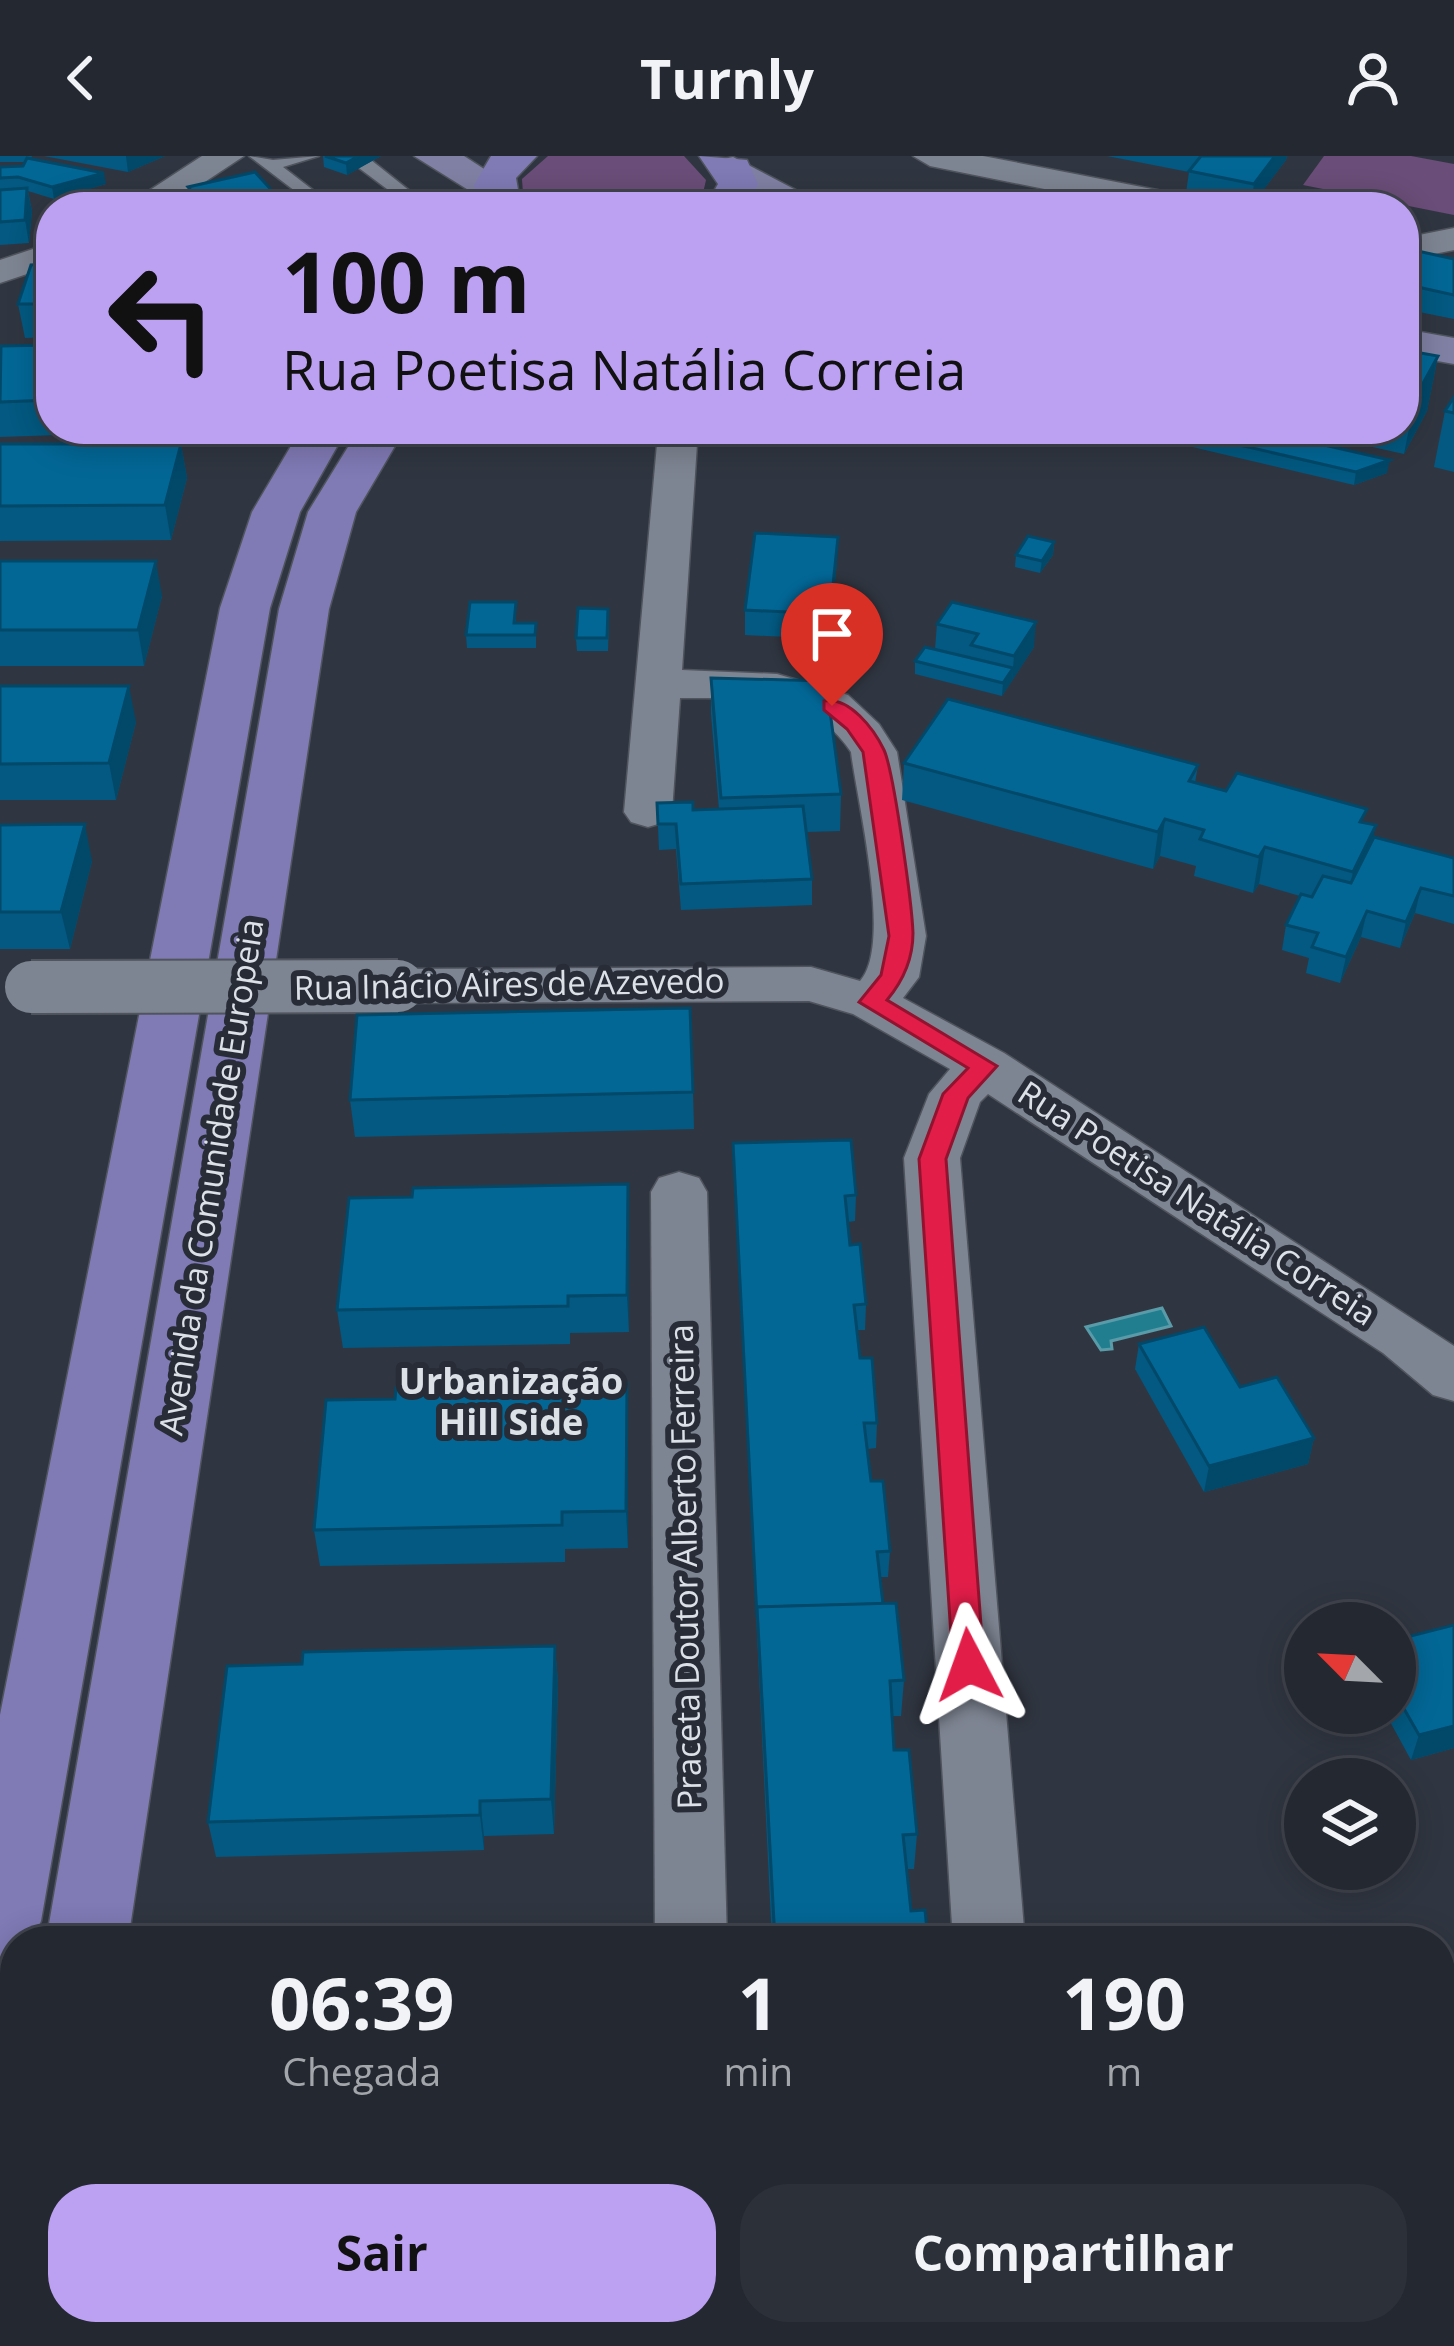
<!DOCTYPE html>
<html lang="pt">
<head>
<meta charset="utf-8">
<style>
  body { margin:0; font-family:"Open Sans",sans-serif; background:#2c3039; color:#f1f3f6; height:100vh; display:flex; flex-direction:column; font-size:45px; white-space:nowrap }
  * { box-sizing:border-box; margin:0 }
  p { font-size:39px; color:#a3a6ab }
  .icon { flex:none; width:66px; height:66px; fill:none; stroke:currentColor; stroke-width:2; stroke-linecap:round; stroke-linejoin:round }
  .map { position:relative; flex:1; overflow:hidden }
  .sheet { position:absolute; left:0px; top:1770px; width:1455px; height:420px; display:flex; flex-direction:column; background:#242831; border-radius:48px 48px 0 0; box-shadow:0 6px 30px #0003,0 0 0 3px #41444d }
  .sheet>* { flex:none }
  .hud { position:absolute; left:36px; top:36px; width:1383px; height:252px; border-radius:48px; box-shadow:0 6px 30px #0003,0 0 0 3px #41444d; background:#bca0f2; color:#111; overflow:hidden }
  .needle { width:78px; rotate:294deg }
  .buttons { position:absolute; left:1284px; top:1446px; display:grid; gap:24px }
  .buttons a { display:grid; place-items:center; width:132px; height:132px; border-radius:50%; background:#242831; box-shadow:0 6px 30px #0003,0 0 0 3px #41444d; font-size:60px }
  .pin { position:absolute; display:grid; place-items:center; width:102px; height:102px; color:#fff; margin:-123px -51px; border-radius:50% 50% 50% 0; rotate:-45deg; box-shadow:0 0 12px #0007 }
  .pin .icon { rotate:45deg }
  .me { position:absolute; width:132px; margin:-66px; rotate:356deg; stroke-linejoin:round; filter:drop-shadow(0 0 9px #0008) }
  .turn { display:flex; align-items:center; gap:42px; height:252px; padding:0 48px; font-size:54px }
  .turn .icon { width:156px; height:156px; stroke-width:2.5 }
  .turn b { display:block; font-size:84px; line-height:102px }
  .eta { display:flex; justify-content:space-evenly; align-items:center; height:204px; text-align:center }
  .eta b { font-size:72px; font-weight:700; line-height:84px }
  .action { display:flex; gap:24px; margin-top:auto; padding:24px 48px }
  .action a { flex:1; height:138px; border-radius:48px; background:#bca0f2; color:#111; font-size:48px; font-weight:700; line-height:138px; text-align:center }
  .action a+a { background:#2c3039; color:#f1f3f6 }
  header { display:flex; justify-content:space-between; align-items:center; height:156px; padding:0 48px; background:#242831; font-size:54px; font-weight:700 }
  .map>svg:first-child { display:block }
  .green { fill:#6a4d78 }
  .water { fill:#217e8f; stroke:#599ba9; stroke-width:3 }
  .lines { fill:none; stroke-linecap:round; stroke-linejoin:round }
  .lane-casing { stroke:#4f545d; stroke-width:3 }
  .street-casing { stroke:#4f545d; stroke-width:3 }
  .secondary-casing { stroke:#4f545d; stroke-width:3 }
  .primary-casing { stroke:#4f545d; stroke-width:3 }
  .path { stroke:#8c9099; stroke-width:4.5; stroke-dasharray:1.5 6; stroke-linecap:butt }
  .lane { fill:#7e8592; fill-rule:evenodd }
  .street { fill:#7e8592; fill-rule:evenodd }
  .secondary { fill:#7f80a3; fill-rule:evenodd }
  .primary { fill:#807ab5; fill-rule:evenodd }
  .street-bridge-casing { stroke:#4f545d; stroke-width:56; stroke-linecap:butt }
  .street-bridge { stroke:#7e8592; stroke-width:52 }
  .wall { fill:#035981 }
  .shaded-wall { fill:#024869 }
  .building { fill:#036796; stroke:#024869; stroke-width:3 }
  .route { fill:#e11d48; stroke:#92132f; stroke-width:3 }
  .labels { text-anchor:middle; stroke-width:12; stroke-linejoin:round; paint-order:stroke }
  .street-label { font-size:33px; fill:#dce0e7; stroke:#272c37 }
  .neighbourhood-label { font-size:36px; font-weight:bold; fill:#dce0e7; stroke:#272c37 }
</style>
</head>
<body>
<header><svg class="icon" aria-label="back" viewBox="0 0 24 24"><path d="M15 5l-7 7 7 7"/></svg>Turnly<svg class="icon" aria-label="person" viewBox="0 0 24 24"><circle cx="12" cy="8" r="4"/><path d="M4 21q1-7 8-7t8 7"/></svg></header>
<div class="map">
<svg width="1454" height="2190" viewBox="0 0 1454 2190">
  <rect width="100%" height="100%" fill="#303641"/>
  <!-- green -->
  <g class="green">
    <path d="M548 0H684L706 24 703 37 688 51H536L523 37 522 23Z"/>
    <path d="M1324 0H1411L1454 8V59L1303 29Z"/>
  </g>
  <!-- water -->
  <path class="water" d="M1162 1152 1171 1170 1111 1185 1112 1193 1101 1194 1086 1171Z"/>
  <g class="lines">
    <!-- lane casing -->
    <g class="lane-casing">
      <g id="lane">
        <path d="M249 0 273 4 319 0 283 11 335 51H316Z"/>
        <path d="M359 4H371L430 51H411L359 12Z"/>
      </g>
    </g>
    <!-- street casing -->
    <g class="street-casing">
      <g id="street">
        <path d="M202 0H244L167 51H124Z"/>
        <path d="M913 0H983L1188 40 1206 51H1134L930 10Z"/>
        <path d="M1454 72V94L1404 104V82Z"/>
        <path d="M51 87V110L0 127V104Z"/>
        <path d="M677 276 691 279 697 288 682 514 777 518 848 539 879 568 897 596 926 780 919 821 903 842 1004 897 1454 1190V1245L1433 1239 1383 1197 988 938 980 946 960 1002 1025 1785H953L904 1002 929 938 950 913 853 858 809 845 398 847 380 842 372 830 380 818 398 813 811 811 860 825C893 789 857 645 851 596 813 537 743 542 680 542L672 656 665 666 648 671 631 666 624 656 657 288 663 279Z"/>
        <path d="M679 1016 699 1022 707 1036 727 1785H655L651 1036 659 1022Z"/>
        <path d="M1454 2113V2190H1433L1412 2182 1409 2175H1440V2115Z"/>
      </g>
    </g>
    <!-- secondary casing -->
    <g class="secondary-casing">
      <g id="secondary">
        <path d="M414 0H464L512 31 506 40H478Z"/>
        <path d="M733 1 811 42 817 51H767L713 13 719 4Z"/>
        <path d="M1404 173 1454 182V208L1404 199Z"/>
      </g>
    </g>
    <!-- primary casing -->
    <g class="primary-casing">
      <g id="primary">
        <path d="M491 0H537L516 22 521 51H479L474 29Z"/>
        <path d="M699 0 747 4 758 28 747 51H705L718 28Z"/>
        <path d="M301 273H347L300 356 270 452 41 1765 32 1785H15V1796L0 1801V1559L220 452 252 356Z"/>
        <path d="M359 273H405L356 356 329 453 128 1785H46L279 453 308 356Z"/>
        <path d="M15 2134V2175H72L70 2190H0V2140Z"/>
      </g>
    </g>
    <!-- path -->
    <path class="path" d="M727 290 731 273"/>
    <!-- lane -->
    <use href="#lane" class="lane"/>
    <!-- street -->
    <use href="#street" class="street"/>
    <!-- secondary -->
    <use href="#secondary" class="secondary"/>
    <!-- primary -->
    <use href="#primary" class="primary"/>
    <!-- street-bridge casing -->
    <g class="street-bridge-casing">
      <path id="street-bridge" d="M31 831 398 830"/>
    </g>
    <!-- street-bridge -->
    <use href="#street-bridge" class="street-bridge"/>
  </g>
  <!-- wall -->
  <g class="wall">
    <path d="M0 0H32L31 3 106 28 54 43 28 35 32 55 29 87 0 89V11L23 10 26 6H0Z"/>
    <path d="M44 0H165L128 16Z"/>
    <path d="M323 0H381L347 19 324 11Z"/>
    <path d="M1107 0H1287L1286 4 1251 50 1186 37 1189 16Z"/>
    <path d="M188 31 287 51H191Z"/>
    <path d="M1404 92 1454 103V163L1404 153Z"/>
    <path d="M51 108V181L25 182 18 148Z"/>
    <path d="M51 189V273H233L0 281V194Z"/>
    <path d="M1404 194 1438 200 1427 255 1404 298 1323 280 1319 287 1387 317 1354 329 1116 273H1404Z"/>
    <path d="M1454 241V316L1434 311 1445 255Z"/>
    <path d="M1038 273H1094L1086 284Z"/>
    <path d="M0 288H181L187 322 171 384 0 385Z"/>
    <path d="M1054 386 1053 399 1040 417 1015 411 1016 399Z"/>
    <path d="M0 405 162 440 144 510H0Z"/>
    <path d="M837 406 829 483 745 479V454Z"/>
    <path d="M516 446V467H536V492H467L466 479Z"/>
    <path d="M609 465 608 495H577L576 482Z"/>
    <path d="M937 468 1034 491 1002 540 915 518V505L935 493Z"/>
    <path d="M711 522 841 638 840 675 806 676 812 723V749L681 754 676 693 659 694 657 647 693 654 719 653 711 558Z"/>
    <path d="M0 530 136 566 116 644H0Z"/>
    <path d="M904 607 1198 609 1195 627 1364 667 1374 681 1454 702V768L1415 757 1400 792 1361 781 1340 827 1306 817 1309 802 1282 794 1286 769 1300 740 1259 728 1253 737 1194 720 1196 710 1160 700 1153 713 902 644Z"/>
    <path d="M0 669 92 705 70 793H0Z"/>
    <path d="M693 936 694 973 355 981 350 944Z"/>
    <path d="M733 987 856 1039 855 1065 847 1066 850 1089 866 1148 865 1174H857L860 1202 877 1267 876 1292 867 1293 871 1325 890 1395 888 1421H880L883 1448 904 1524 901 1560H892L894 1594 917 1678 914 1713H907L911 1755 928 1785H772Z"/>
    <path d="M629 1065V1176L570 1177V1188L343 1192 337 1154Z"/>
    <path d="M1139 1188 1240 1231 1314 1282 1308 1308 1204 1336 1135 1213Z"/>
    <path d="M627 1227 628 1392 565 1393V1406L320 1410 314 1374 395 1243Z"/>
    <path d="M1454 1469V1592L1411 1604 1388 1562 1343 1573 1334 1557H1395V1484Z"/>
    <path d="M555 1490 558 1526 554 1678 484 1680V1694L216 1701 208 1666 302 1508Z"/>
    <path d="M1060 2175H1259L1261 2184 1259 2190H1062Z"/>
  </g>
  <!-- shaded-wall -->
  <g class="shaded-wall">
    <path d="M126 0H165L128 16Z"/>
    <path d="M359 0H381L347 19 346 7Z"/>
    <path d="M1275 0H1287L1286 4 1251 50 1254 28Z"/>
    <path d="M104 17 106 28 54 43 52 31Z"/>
    <path d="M27 32 32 55 29 87 25 64Z"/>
    <path d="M1438 200 1427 255 1404 298 1415 242Z"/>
    <path d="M181 288 187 322 171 384 165 349Z"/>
    <path d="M1390 304 1387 317 1354 329 1356 316Z"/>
    <path d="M838 381 837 406 829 483 830 458Z"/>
    <path d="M1054 386 1053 399 1040 417 1042 405Z"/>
    <path d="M156 405 162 440 144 510 138 474Z"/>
    <path d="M1036 466 1034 491 1012 525 1014 500Z"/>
    <path d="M1013 512 1012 525 1002 540 1003 527Z"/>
    <path d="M129 530 136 566 116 644 109 607Z"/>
    <path d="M1165 663 1160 700 1153 713 1158 676Z"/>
    <path d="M85 668 92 705 70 793 61 756Z"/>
    <path d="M1376 669 1368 706 1345 753 1353 716Z"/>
    <path d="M1265 691 1259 728 1253 737 1259 701Z"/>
    <path d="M1421 732 1415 757 1400 792 1406 766Z"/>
    <path d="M1367 755 1361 781 1340 827 1346 801Z"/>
    <path d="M628 1028 629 1065V1176L627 1139Z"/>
    <path d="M627 1227 628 1264V1392L626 1355Z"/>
    <path d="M1314 1282 1308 1308 1204 1336 1209 1310Z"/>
    <path d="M555 1490 558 1526 554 1678 551 1643Z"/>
    <path d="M1348 1557H1390L1388 1562 1343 1573Z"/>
    <path d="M1454 1570V1592L1411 1604 1419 1579Z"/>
    <path d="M480 1645 484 1680V1694L480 1659Z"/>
  </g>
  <!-- building -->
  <g class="building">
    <path d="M325 0H359L346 7Z"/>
    <path d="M1201 0H1275L1254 28 1189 15Z"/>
    <path d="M27 2 104 17 52 31 18 21 0 22V11L23 10Z"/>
    <path d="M255 16 287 51H205L188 31Z"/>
    <path d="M27 32 25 64 0 66V34Z"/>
    <path d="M407 43 412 51H364L363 49Z"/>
    <path d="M1404 92 1454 103V139L1404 128Z"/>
    <path d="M51 108V148H18L31 109Z"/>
    <path d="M51 189V244L0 246 1 190Z"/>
    <path d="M1404 194 1438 200 1415 242 1404 240Z"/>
    <path d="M1454 241V257L1445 255Z"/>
    <path d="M1170 273H1254L1390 304 1356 316Z"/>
    <path d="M0 288H181L165 349 0 350Z"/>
    <path d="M755 377 838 381 830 458 745 454Z"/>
    <path d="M1028 380 1054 386 1042 405 1016 399Z"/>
    <path d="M0 405H156L138 474H0Z"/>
    <path d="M470 446H516L514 467H536L535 479H466Z"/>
    <path d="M952 446 1036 466 1014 500 971 489 978 478 937 468Z"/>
    <path d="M578 452 608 453 607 482H576Z"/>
    <path d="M925 491 1013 512 1003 527 915 505Z"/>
    <path d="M711 522 826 525 841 638 721 642Z"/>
    <path d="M0 530H129L109 607 0 608Z"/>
    <path d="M948 543 1198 609 1189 625 1226 635 1237 617 1367 653 1360 666 1376 669 1353 716 1265 691 1259 701 1200 683 1204 674 1165 663 1158 676 904 607Z"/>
    <path d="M693 646V654L803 650 812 723 681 728 676 668H658L657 647Z"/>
    <path d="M85 668 61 756H0V669Z"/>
    <path d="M1374 681 1454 702V740L1421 732 1406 766 1367 755 1346 801 1312 791 1318 777 1286 769 1301 738 1312 741 1323 720 1351 727Z"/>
    <path d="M690 852 693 936 350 944 357 859Z"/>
    <path d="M851 984 856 1039 845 1040 850 1089 860 1088 866 1148 854 1149 860 1202H872L877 1267H864L871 1325H883L890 1395 877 1396 883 1448 757 1451V1462L733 987Z"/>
    <path d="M628 1028 627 1139 568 1140V1150L337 1154 349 1042 412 1041 413 1032Z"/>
    <path d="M1204 1171 1240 1231 1277 1221 1314 1282 1209 1310 1139 1188Z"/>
    <path d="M627 1227 626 1355 562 1356V1369L314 1374 326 1244 395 1243 396 1232Z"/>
    <path d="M896 1447 904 1524 890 1525 894 1594H909L917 1678 903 1679 911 1755 925 1754 928 1785H775L757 1451Z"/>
    <path d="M1454 1469V1570L1419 1579 1395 1537V1484Z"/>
    <path d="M555 1490 551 1643 480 1645V1659L208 1666 227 1510 302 1508 303 1496Z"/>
    <path d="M1071 2175H1259L1261 2184 1157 2190H1073Z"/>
  </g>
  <!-- route -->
  <path class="route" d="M824 545C849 540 874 573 884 594 894 616 912 749 913 777 913 804 903 825 887 844L997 910 968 942 946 1003 984 1509 969 1522 953 1509 919 1003 943 938 968 912 859 846 881 819 889 780 863 596 847 573 824 554Z"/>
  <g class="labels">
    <!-- street labels -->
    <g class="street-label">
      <text transform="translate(509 828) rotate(-1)" y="12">Rua Inácio Aires de Azevedo</text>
      <text transform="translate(211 1021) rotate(-81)" y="12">Avenida da Comunidade Europeia</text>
      <text transform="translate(1197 1047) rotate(33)" y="12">Rua Poetisa Natália Correia</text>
      <text transform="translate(685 1411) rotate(-91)" y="12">Praceta Doutor Alberto Ferreira</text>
    </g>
    <!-- neighbourhood labels -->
    <g class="neighbourhood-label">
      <text x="511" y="1238">Urbanização<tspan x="511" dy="41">Hill Side</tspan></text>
    </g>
  </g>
</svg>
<div class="buttons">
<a><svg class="needle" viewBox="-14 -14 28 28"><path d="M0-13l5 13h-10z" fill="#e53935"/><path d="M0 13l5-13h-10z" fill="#a3a6ab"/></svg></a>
<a><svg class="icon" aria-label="layers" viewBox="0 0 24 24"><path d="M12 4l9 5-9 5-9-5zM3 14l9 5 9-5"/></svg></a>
</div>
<div class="pin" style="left:832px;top:550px;background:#d93025"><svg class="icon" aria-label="arrive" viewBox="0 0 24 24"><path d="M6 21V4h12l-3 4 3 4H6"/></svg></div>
<svg class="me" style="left:969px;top:1509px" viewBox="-20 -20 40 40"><path d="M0-17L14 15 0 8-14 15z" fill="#e11d48" stroke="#fff" stroke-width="4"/></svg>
<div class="hud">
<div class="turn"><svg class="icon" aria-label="left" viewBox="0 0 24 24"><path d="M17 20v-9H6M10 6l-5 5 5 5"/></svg><div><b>100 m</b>Rua Poetisa Natália Correia</div></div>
</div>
<section class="sheet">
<div class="eta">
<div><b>06:39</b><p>Chegada</p></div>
<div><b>1</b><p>min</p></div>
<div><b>190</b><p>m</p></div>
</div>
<div class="action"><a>Sair</a><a>Compartilhar</a></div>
</section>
</div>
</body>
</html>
